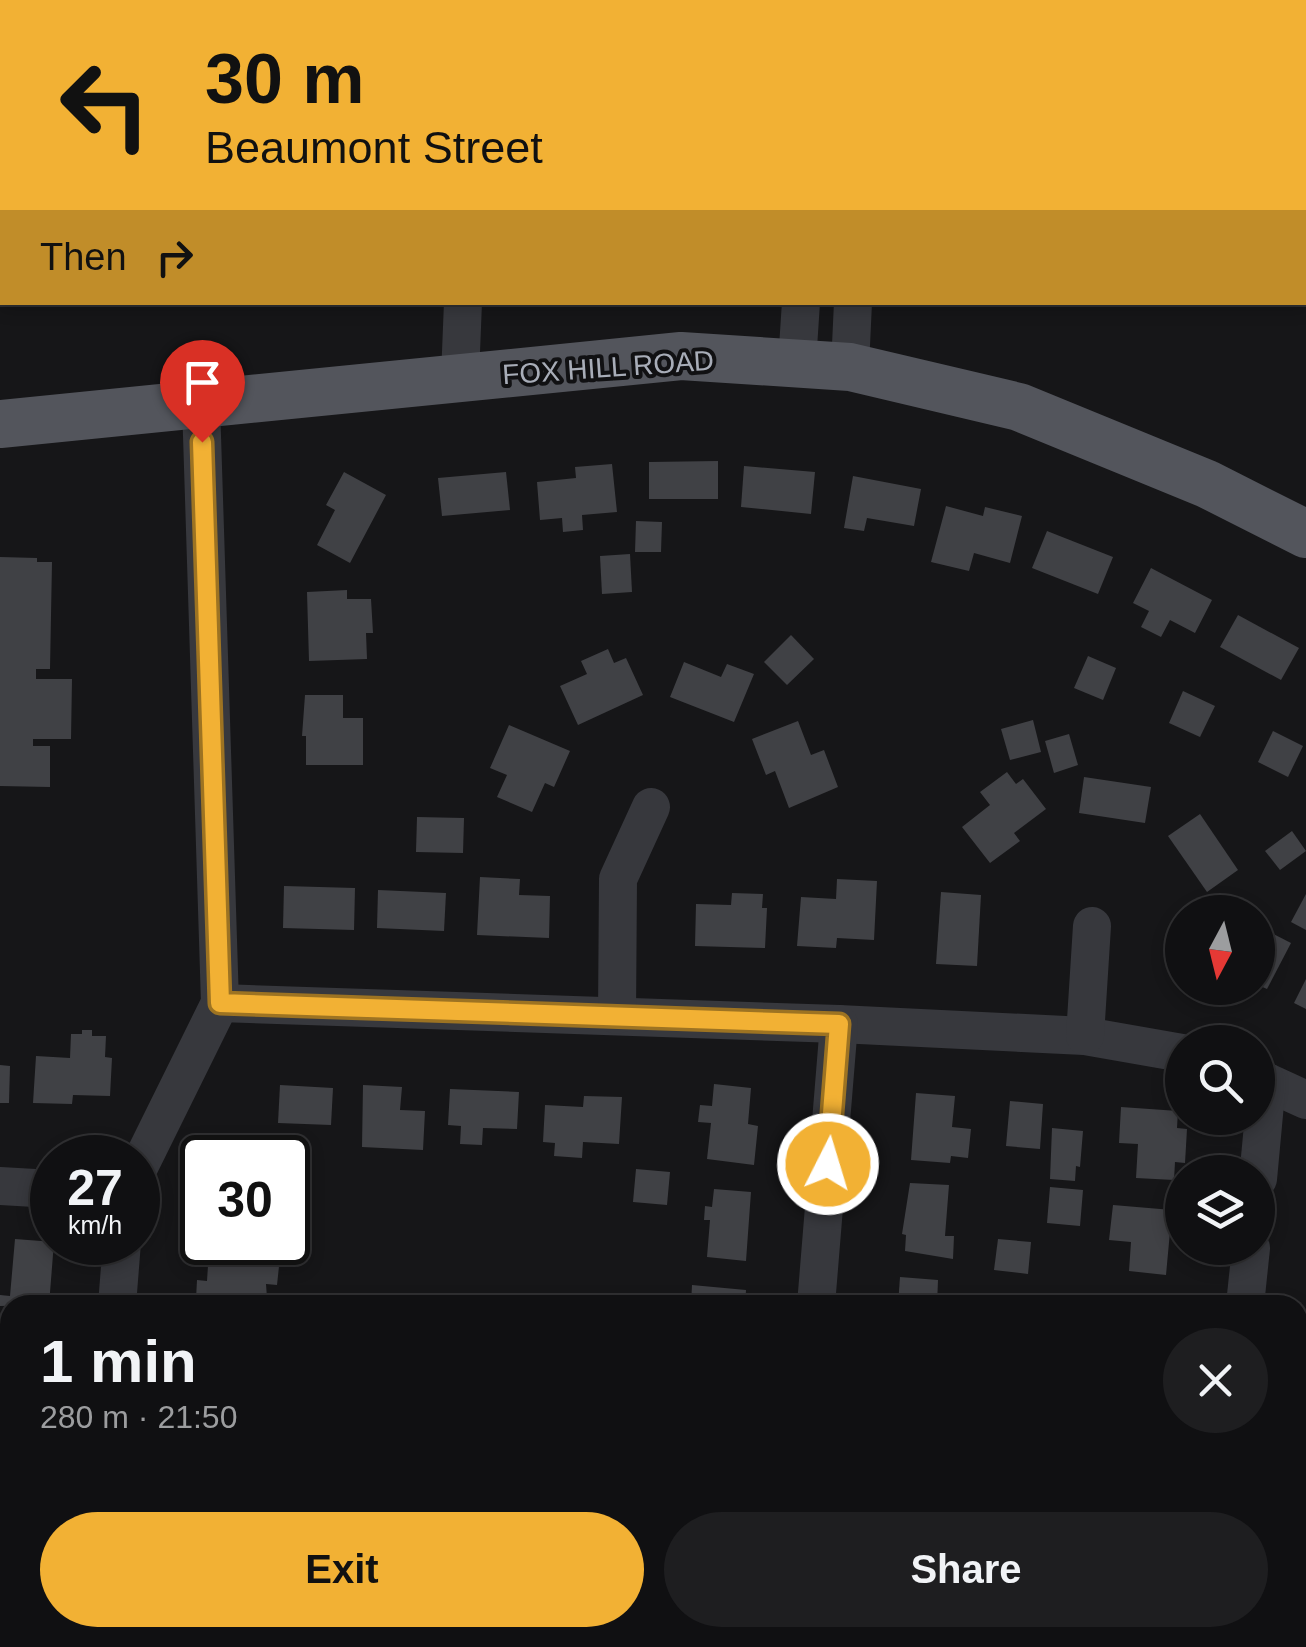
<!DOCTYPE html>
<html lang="en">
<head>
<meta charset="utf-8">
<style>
  body { margin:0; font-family:Arial,sans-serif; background:#1e1e20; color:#f1f3f6; height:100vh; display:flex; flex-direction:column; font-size:38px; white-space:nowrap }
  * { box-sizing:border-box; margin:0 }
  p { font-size:32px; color:#9c9d9f }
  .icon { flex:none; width:55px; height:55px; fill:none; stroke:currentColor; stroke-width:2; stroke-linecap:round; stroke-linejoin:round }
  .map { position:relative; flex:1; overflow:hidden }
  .side { position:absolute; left:0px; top:1295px; width:1308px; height:352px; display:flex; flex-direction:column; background:#101012; border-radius:30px 30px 0 0; box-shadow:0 5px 15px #0003,0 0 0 2px #303032 }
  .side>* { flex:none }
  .top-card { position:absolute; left:0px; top:0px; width:1308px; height:305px; box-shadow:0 5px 15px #0003,0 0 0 2px #303032; background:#f2b134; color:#111; overflow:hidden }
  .needle { width:65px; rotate:187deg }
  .controls { position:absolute; left:1165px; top:895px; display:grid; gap:20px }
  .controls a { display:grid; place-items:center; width:110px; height:110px; border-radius:50%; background:#101012; box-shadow:0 5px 15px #0003,0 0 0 2px #303032; font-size:50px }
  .speed { position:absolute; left:30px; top:1135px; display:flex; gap:20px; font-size:50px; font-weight:700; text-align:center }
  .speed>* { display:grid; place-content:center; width:130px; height:130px; border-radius:50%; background:#101012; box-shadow:0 5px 15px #0003,0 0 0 2px #303032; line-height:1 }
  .speed small { font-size:25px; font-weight:400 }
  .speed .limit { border:5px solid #111; border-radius:15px; background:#fff; color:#111 }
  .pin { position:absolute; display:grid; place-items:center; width:85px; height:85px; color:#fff; margin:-102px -42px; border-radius:50% 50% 50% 0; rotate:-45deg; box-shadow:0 0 10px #0007 }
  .pin .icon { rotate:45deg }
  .me { position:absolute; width:110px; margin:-55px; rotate:5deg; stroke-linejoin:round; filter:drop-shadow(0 0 8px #0008) }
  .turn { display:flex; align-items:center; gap:35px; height:210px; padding:0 40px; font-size:45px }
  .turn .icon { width:130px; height:130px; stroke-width:2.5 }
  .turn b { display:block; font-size:70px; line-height:85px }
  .then { display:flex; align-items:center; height:95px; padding:0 40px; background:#0003; gap:20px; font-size:38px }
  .round { display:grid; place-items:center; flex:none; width:105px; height:105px; border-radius:52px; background:#1e1e20 }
  .overview { display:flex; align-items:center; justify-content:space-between; height:170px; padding:0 40px }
  h1 { font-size:60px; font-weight:800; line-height:75px }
  .button { display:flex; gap:20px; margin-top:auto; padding:20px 40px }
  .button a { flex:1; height:115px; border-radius:60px; background:#f2b134; color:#111; font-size:40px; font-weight:800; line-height:115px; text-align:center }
  .button a+a { background:#1e1e20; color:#f1f3f6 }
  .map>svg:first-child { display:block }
  .building { fill:#404145 }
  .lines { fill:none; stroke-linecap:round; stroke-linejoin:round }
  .minor { stroke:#37383d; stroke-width:38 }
  .major { stroke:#53555c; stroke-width:48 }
  .route-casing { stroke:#9d7322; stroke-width:25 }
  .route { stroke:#f2b134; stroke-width:18 }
  .labels { text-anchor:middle; stroke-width:8; stroke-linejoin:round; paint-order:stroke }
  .street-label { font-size:28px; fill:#a8adb8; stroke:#111113 }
</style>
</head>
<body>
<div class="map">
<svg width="1306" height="1647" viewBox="0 0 1306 1647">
  <rect width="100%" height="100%" fill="#161618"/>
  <!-- building -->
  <g class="building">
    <path d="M718 461V499H649V462Z"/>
    <path d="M612 464 617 512 582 515 583 530 563 532 562 518 540 520 537 482 576 478 575 467Z"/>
    <path d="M744 466 815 472 811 514 741 507Z"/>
    <path d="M344 472 386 495 350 563 317 545 335 510 326 505Z"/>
    <path d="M506 472 510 510 442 516 438 478Z"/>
    <path d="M853 476 921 489 914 526 867 518 864 531 844 528Z"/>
    <path d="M946 506 983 516 985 507 1022 516 1010 563 974 553 969 571 931 562Z"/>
    <path d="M636 521 662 522 661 552H635Z"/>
    <path d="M1047 531 1113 557 1098 594 1032 568Z"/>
    <path d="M630 554 632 592 602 594 600 556Z"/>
    <path d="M0 557 37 558V562H52L50 669H36V679H72L71 739H33V746H50V787L0 786Z"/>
    <path d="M1151 568 1212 600 1195 633 1170 620 1161 637 1141 627 1149 611 1133 603Z"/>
    <path d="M347 590V599H371L373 633H366L367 659 309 661 307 592Z"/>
    <path d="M1238 615 1299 648 1281 680 1220 647Z"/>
    <path d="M791 635 814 659 787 685 764 662Z"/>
    <path d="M608 649 614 663 626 658 643 695 578 725 560 686 587 674 581 661Z"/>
    <path d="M1088 656 1116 668 1103 700 1074 688Z"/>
    <path d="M684 662 721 677 727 664 754 674 734 722 670 697Z"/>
    <path d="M1183 691 1215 706 1200 737 1169 723Z"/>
    <path d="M305 695H343V718H363V765H306V736H302Z"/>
    <path d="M1033 720 1041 752 1010 760 1001 729Z"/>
    <path d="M798 721 811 755 824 750 838 787 789 808 775 771 766 775 752 739Z"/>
    <path d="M509 725 570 751 554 787 545 783 532 812 497 797 507 775 490 768Z"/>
    <path d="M1273 731 1303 746 1288 777 1258 762Z"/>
    <path d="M1069 734 1078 765 1054 773 1045 741Z"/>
    <path d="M1007 772 1016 784 1023 779 1046 809 1014 833 1020 841 990 863 962 827 990 805 980 792Z"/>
    <path d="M1084 777 1151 787 1145 823 1079 813Z"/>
    <path d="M1200 814 1238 870 1207 892 1168 836Z"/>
    <path d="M417 817 464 818 463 853 416 852Z"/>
    <path d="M1292 831 1306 851 1280 870 1265 851Z"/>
    <path d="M480 877 520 879 519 895 550 896 549 938 477 935Z"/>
    <path d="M837 879 877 881 874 940 837 938 836 948 797 946 801 897 836 899Z"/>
    <path d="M284 886 355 888 354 930 283 928Z"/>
    <path d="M378 890 446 893 444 931 377 928Z"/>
    <path d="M941 892 981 895 977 966 936 964Z"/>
    <path d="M732 893 763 894 762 908H767L765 948 695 946 696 904 731 905Z"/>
    <path d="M1306 894V930L1291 922Z"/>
    <path d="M1258 926 1291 943 1267 989 1258 985Z"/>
    <path d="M1306 979V1009L1294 1003Z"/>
    <path d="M82 1030H92V1036H106L105 1057 112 1058 110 1096 73 1095 72 1104 33 1103 36 1056 70 1058 71 1034H82Z"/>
    <path d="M0 1065 10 1066 9 1103H0Z"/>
    <path d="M714 1084 751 1088 748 1124 758 1126 754 1165 707 1159 711 1123 698 1122 700 1105 712 1106Z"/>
    <path d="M280 1085 333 1088 331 1125 278 1123Z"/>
    <path d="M363 1085 402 1087 400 1110 425 1111 423 1150 362 1147Z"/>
    <path d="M450 1089 519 1092 517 1129 483 1128 482 1145 460 1144 461 1126 448 1125Z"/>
    <path d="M916 1093 955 1096 952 1127 971 1129 968 1158 951 1156 950 1163 911 1160Z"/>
    <path d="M584 1096 622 1097 619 1144 583 1142 582 1158 554 1156 555 1143 543 1142 545 1105 583 1107Z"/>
    <path d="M1010 1101 1043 1104 1040 1149 1006 1146Z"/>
    <path d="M1121 1107 1178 1111 1177 1128 1187 1129 1185 1163 1175 1162 1174 1180 1136 1178 1138 1144 1119 1143Z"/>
    <path d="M1052 1128 1083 1131 1080 1167 1076 1166 1075 1181 1050 1179Z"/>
    <path d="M636 1169 670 1172 667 1205 633 1202Z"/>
    <path d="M910 1183 949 1185 945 1236H954L953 1259 905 1251 906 1235 902 1234Z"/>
    <path d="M1050 1187 1083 1190 1080 1226 1047 1223Z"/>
    <path d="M714 1189 751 1192 746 1261 707 1257 710 1220H704L705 1206 712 1207Z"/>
    <path d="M1113 1205 1172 1210 1166 1275 1129 1271 1131 1242 1109 1240Z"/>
    <path d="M15 1239 54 1242 49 1305 0 1306V1295L10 1296Z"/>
    <path d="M998 1239 1031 1242 1028 1274 994 1270Z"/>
    <path d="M209 1250 280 1257 277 1285 266 1284 267 1298 264 1305 196 1299 197 1280 207 1281Z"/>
    <path d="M900 1277 938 1280 937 1305H898Z"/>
    <path d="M692 1285 746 1290 745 1305H691Z"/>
    <path d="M1109 1296 1166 1301V1305H1108Z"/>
    <path d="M7 1344H10V1404L2 1403Z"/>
    <path d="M0 1452 10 1453V1506L0 1505Z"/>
    <path d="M1303 1524H1306V1564H1299Z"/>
    <path d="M0 1532 10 1533V1601L0 1600Z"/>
    <path d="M1298 1591 1306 1592V1647H1290L1291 1638H1298Z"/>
    <path d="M0 1631 10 1632V1638H19L18 1647H0Z"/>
    <path d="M641 1638H710L714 1647H645Z"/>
    <path d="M1100 1638H1138L1137 1647H1099Z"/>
  </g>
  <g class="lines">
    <!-- minor -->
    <g class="minor">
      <path d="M814 2V0"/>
      <path d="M866 2V0"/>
      <path d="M797 363 801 302"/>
      <path d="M850 367 853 302"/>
      <path d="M460 377 463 302"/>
      <path d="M220 1003 839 1024 1085 1036 1182 1053"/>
      <path d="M617 1015 618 879 651 807"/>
      <path d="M1085 1036 1092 926"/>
      <path d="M1258 1078 1306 1100"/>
      <path d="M138 1169 220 1003 201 404"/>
      <path d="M1258 1179 1267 1082"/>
      <path d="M0 1186 52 1189"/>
      <path d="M117 1305 122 1242"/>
      <path d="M816 1305 839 1024"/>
      <path d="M1245 1305 1251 1248"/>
      <path d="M89 1647 90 1638"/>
      <path d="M1212 1647V1638"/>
    </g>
    <!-- major -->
    <path class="major" d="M0 424 681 356 850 367 1019 407 1207 484 1306 534"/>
  </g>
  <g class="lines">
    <!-- route casing -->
    <g class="route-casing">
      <path id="route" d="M202 442 220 1003 839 1024 828 1164"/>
    </g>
    <!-- route -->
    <use href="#route" class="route"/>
  </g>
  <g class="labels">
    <!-- street labels -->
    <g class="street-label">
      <text transform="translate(608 367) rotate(-4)" y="10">FOX HILL ROAD</text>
    </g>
  </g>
</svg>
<div class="controls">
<a><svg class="needle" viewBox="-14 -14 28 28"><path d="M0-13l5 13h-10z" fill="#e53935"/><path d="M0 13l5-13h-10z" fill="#9c9d9f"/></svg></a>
<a><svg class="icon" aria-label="search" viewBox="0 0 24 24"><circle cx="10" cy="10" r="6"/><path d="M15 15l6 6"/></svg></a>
<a><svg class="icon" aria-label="layers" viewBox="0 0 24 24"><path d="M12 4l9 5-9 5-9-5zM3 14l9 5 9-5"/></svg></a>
</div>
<div class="speed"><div>27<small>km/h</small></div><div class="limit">30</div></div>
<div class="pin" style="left:202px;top:442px;background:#d93025"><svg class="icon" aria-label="arrive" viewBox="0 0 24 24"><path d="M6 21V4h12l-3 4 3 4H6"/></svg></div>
<svg class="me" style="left:828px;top:1164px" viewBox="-20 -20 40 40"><circle r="17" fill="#f2b134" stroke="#fff" stroke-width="3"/><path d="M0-11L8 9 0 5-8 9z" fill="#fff"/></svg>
<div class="top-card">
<div class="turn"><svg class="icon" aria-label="left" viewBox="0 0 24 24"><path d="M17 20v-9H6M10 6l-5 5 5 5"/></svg><div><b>30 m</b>Beaumont Street</div></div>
<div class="then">Then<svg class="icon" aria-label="right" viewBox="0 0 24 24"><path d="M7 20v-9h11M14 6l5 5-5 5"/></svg></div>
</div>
<section class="side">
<div class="overview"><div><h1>1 min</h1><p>280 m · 21:50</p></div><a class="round"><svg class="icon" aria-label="close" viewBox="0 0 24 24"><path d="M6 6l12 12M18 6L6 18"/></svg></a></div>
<div class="button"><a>Exit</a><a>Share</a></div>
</section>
</div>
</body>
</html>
